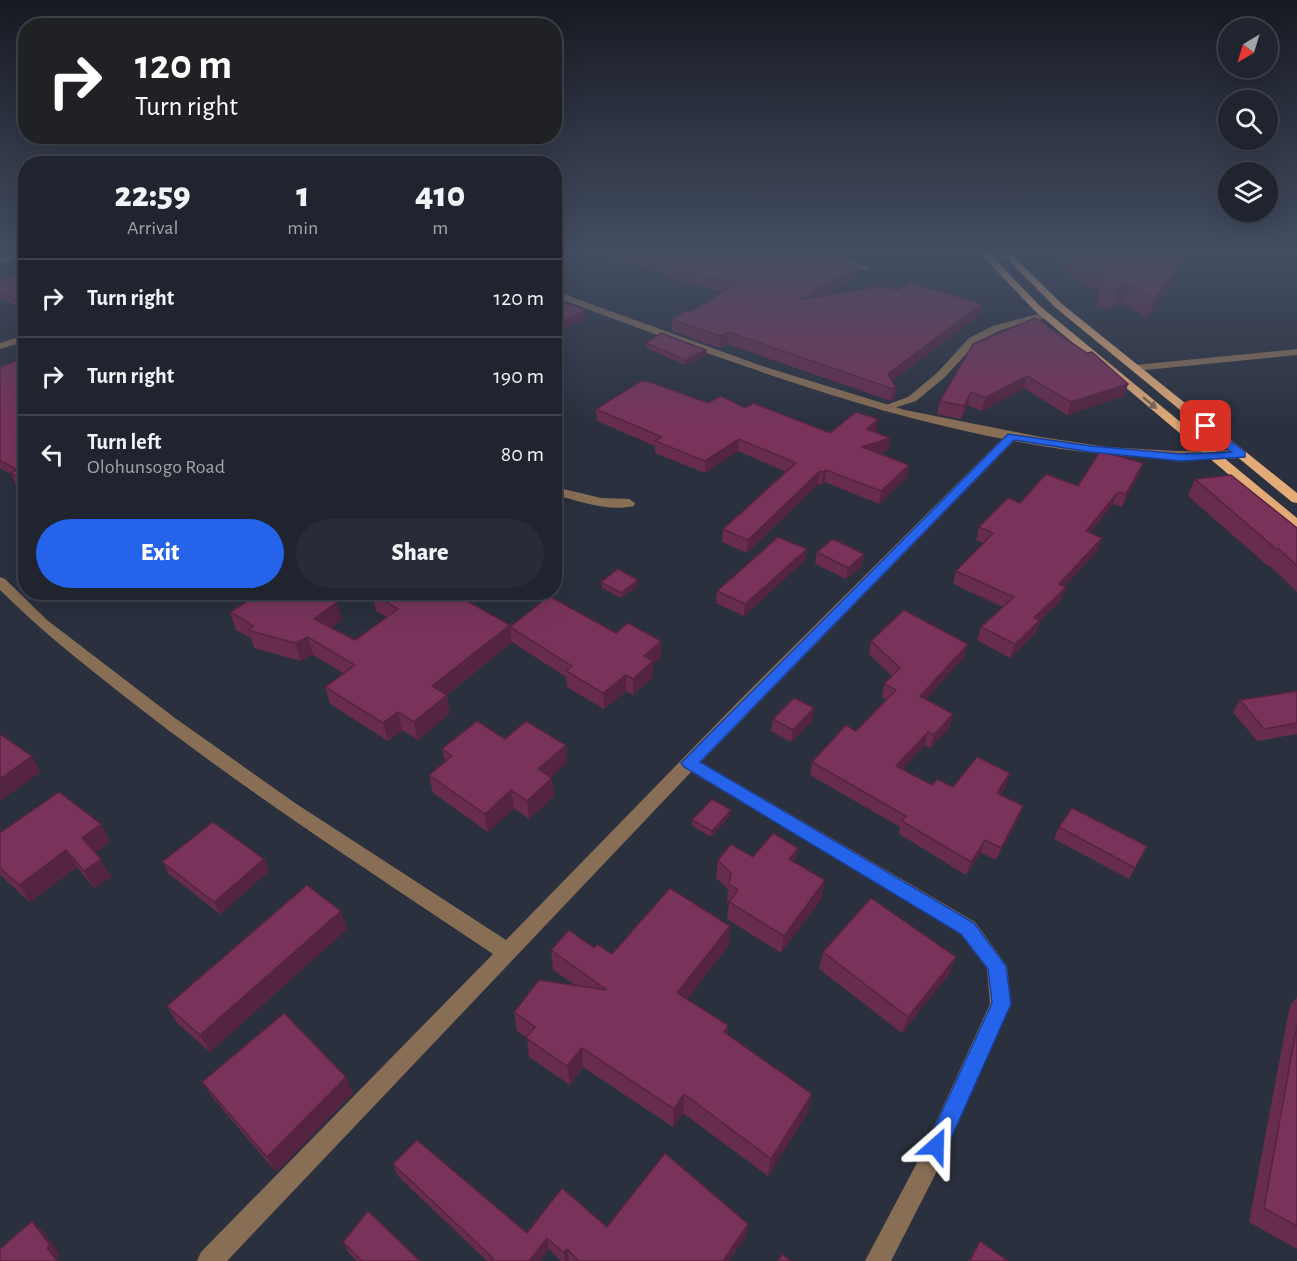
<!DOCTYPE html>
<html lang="en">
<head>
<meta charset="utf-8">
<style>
  body { margin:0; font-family:"Alegreya Sans",sans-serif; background:#282c36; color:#f1f3f6; height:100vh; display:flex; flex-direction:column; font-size:22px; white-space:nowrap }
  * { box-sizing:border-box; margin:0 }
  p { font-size:20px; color:#a2a4aa }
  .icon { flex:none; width:33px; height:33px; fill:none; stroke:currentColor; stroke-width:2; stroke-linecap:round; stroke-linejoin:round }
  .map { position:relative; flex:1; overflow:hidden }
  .panel { position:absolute; left:18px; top:156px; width:544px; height:444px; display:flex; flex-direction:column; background:#20242e; border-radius:24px; box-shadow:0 6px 24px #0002,0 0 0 2px #3d414a }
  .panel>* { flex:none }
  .banner { position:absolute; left:18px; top:18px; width:544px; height:126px; border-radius:24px; box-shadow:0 6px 24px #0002,0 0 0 2px #3d414a; background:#202124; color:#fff; overflow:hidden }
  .needle { width:39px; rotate:218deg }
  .buttons { position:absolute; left:1218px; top:18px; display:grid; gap:12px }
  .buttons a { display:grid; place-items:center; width:60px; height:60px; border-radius:50%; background:#20242e; box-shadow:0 6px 24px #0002,0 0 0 2px #3d414a; font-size:30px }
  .pin { position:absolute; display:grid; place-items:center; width:51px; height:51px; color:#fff; margin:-26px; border-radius:12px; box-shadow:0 3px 9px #0006 }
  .me { position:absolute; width:66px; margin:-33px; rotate:25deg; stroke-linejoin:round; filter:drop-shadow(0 0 4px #0008) }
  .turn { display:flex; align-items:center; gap:21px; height:126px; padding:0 18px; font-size:27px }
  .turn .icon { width:78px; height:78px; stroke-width:2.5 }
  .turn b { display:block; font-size:42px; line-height:51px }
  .eta { display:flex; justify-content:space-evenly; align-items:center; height:102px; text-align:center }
  .eta b { font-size:36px; font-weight:800; line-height:42px }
  .action { display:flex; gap:12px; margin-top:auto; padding:12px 18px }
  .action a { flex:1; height:69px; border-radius:36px; background:#2563eb; color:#fff; font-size:24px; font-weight:800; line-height:69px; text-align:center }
  .action a+a { background:#282c36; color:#f1f3f6 }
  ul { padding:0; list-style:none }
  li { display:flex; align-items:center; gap:18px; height:78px; padding:0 18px; border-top:2px solid #3d414a }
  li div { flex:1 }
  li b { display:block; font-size:22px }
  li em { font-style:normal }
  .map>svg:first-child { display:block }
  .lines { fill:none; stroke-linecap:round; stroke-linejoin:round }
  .service { fill:#896e56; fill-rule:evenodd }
  .minor { fill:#896e56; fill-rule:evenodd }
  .tertiary { fill:#896e56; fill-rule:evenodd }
  .primary { fill:#e3ab78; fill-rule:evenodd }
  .wall { fill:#682c4e }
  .shaded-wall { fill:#552440 }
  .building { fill:#79335b; stroke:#552440; stroke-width:1.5 }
  .oneway { fill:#7d6758 }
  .route { fill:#2563eb; stroke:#184099; stroke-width:1.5 }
</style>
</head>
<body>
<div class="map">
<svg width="1297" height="1261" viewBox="0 0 1297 1261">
  <rect width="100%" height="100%" fill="#2a303e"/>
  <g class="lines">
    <!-- service -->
    <path class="service" d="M1016 251H1037L1034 253 1005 256 1002 254Z"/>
    <!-- minor -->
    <g class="minor">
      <path d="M20 251H26V255L0 263V257Z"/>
      <path d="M806 251H819L871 268 863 270Z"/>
      <path d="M1045 312 1050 315 1049 317 1001 330 977 342 945 377 916 401 884 411 878 408 908 397 937 373 969 338 993 326Z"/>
      <path d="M26 335V341L0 349V343Z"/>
      <path d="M1297 349V355L1135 371 1130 368 1135 365Z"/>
      <path d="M1012 432 1016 433V439L701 762 975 922 1007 966 1011 1004 935 1175 891 1261H865L919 1159 990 1004 987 969 961 934 691 772 227 1261H197L201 1252 493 954C368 870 242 789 124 696 81 662 39 629 0 590V577L5 579 47 620 175 718 295 803 506 940 735 705 1008 433Z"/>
      <path d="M555 487 601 498 629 499 635 503 634 506C608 512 580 501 555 495Z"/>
    </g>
    <!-- tertiary -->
    <path class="tertiary" d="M555 291 762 366 905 410 1041 437 1107 447 1174 451 1241 450 1247 454C1239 462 1202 459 1190 459 971 457 758 372 555 297Z"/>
    <!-- primary -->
    <g class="primary">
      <path d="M978 251H987L1040 306 1297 518V529L1292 528 1034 310Z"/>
      <path d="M999 251H1008L1062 304 1297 493V503L1292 502 1056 308Z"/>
    </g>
  </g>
  <!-- wall -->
  <g class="wall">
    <path d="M589 251H814L829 255V257L857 278 825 295 980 315 892 381 896 388 894 400 891 401 727 344 719 348 672 331V320L690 312 723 292 664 277V273Z"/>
    <path d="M1063 251H1166L1179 264 1172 283 1147 319 1123 303 1112 309 1097 308 1099 291 1070 276 1061 259Z"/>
    <path d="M26 272V310L0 299V282Z"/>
    <path d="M646 343 706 355 685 365 646 348Z"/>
    <path d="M973 344 1128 384 1124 396 1067 415 1024 388 982 411 968 405 961 419 937 414 940 401Z"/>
    <path d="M26 357V491L16 485 12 475 0 468V367Z"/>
    <path d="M708 403 745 408 830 433 878 419 875 432 890 438 888 450 879 454 909 465 907 477 879 504 825 482 821 485 818 484 747 553 722 542 723 529 786 472 738 451 705 473 655 453V446L597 421 596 409Z"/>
    <path d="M1138 476 1122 507 1113 504 1090 533 1102 538 1097 551 1065 586 1061 600 1040 621 1035 634 1010 658 977 640 981 627 1003 607 953 584 956 571 984 543 976 540 979 527 1020 503Z"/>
    <path d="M1195 479 1297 528V592L1270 566H1268L1188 496Z"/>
    <path d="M817 552 862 566 846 579 815 564Z"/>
    <path d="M805 560 744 616 716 603 717 591Z"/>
    <path d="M638 580V586L621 598 602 588 601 582Z"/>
    <path d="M361 592H451L510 625V627L616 633 661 641V657L653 664V677L633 695 626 691 604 709 567 687 566 677 512 642 447 695 450 713 418 740 402 730 388 741 330 704 325 687 343 673 313 655 301 661 254 648 251 638 236 630 230 612 342 620 331 628 355 640 387 617 376 611 374 601Z"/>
    <path d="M871 641 964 657 926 699 953 714 950 727 930 748 925 745 902 769 932 785 953 787 1010 773 1006 786 1000 795 1018 819 996 860 981 853 966 875 899 834 900 827 810 775 812 762 856 731 887 700 882 697 884 684 892 676 869 654Z"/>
    <path d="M1297 691V734L1257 741 1233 712 1240 700Z"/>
    <path d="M814 708 812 721 791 742 771 731 773 719Z"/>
    <path d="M505 739 566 745 567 763 551 777 554 796 529 819 514 808 488 832 433 793 429 775 445 762 442 749Z"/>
    <path d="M730 816 711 837 692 826V820Z"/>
    <path d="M101 824 110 842 95 853 111 877 94 888 77 867 30 902 0 875V833Z"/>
    <path d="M1059 827 1147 846 1129 879 1054 839Z"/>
    <path d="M753 857 796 863 822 898 781 953 727 919 729 902 727 901 728 889 716 878 718 860Z"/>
    <path d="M264 859 269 871 220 914 169 874 162 862Z"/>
    <path d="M730 926 728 946 687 999 728 1025 727 1035 808 1112 768 1176 683 1113 673 1127 583 1067 570 1085 529 1057 527 1038 517 1031 514 1012 575 985 553 970 551 950 594 948 612 954Z"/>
    <path d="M347 929 210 1052 177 1023 167 1006Z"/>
    <path d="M823 952 956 957 949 974 902 1033 819 969Z"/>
    <path d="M1297 997V1249L1249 1222 1290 1005Z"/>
    <path d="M202 1082 353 1093 276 1172 213 1098Z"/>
    <path d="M393 1164 527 1233 607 1227 748 1224 746 1236 729 1261H561L549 1249 540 1261H487L398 1176Z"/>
    <path d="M980 1241 1008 1261H968Z"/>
    <path d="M343 1242 420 1261H357L349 1253Z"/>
  </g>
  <!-- shaded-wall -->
  <g class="shaded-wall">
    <path d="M1179 264 1172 283 1147 319 1154 300Z"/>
    <path d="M858 267 857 278 797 311 798 300Z"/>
    <path d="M1129 284 1123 303 1112 309 1118 289Z"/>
    <path d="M982 304 980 315 886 386 888 374Z"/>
    <path d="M586 310V319L555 334V325Z"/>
    <path d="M728 332 727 344 719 348 720 336Z"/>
    <path d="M559 347 560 356 555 359V349Z"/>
    <path d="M706 350V355L685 365V360Z"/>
    <path d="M1027 376 1024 388 982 411 985 398Z"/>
    <path d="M1128 384 1124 396 1067 415 1071 402Z"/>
    <path d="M896 388 894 400 891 401 893 389Z"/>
    <path d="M971 392 968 405 961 419 964 406Z"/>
    <path d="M878 419 876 431 865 441 867 429Z"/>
    <path d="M890 438 888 450 860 460 862 447Z"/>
    <path d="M739 439 738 451 705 473V461Z"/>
    <path d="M1143 463 1138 476 1122 507 1126 494Z"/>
    <path d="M909 465 907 477 879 504 881 491Z"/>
    <path d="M826 470 825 482 821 485 823 472Z"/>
    <path d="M820 471 818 484 747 553 748 540Z"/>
    <path d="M1118 492 1113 504 1081 544 1086 531Z"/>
    <path d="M1102 538 1097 551 1055 597 1059 584Z"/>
    <path d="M807 549 805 560 744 616 745 604Z"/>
    <path d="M864 554 862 566 846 579 848 568Z"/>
    <path d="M638 580V586L621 598V593Z"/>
    <path d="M1066 587 1061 600 1040 621 1035 634 1010 658 1015 644 1034 618Z"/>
    <path d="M337 602 342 620 319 636 314 619Z"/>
    <path d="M510 625 512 642 435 704 432 686Z"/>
    <path d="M308 637 313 655 301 661 295 643Z"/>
    <path d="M661 641V657L653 664V677L633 695V679L644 656Z"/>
    <path d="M968 644 964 657 917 709 920 696Z"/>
    <path d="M626 675V691L604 709 603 693Z"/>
    <path d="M447 695 450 713 418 740 414 722Z"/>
    <path d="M814 708 812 721 791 742 793 730Z"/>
    <path d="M398 712 402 730 388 741 383 723Z"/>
    <path d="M953 714 950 727 930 748 934 735Z"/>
    <path d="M928 732 925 745 893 778 896 766Z"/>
    <path d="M566 745 567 763 540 787 538 769Z"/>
    <path d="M32 756 41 772 0 801V779Z"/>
    <path d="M1010 773 1006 786 992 806 997 793Z"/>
    <path d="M552 778 554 796 529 819 527 801Z"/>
    <path d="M511 790 514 808 488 832 485 814Z"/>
    <path d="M1023 806 1018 819 996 860 1001 848Z"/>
    <path d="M731 810 730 816 711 837 712 831Z"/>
    <path d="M101 824 110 842 92 855 82 838Z"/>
    <path d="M985 840 981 853 966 875 971 862Z"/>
    <path d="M798 848 795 865 789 859Z"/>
    <path d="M66 850 77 867 30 902 19 885Z"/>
    <path d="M101 859 111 877 94 888 84 871Z"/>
    <path d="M264 859 269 871 220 914 214 902Z"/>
    <path d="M825 880 822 898 781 953 784 936Z"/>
    <path d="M341 911 347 929 210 1052 200 1035Z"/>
    <path d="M730 926 728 946 676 1013 677 993Z"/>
    <path d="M956 957 949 974 902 1033 908 1017Z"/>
    <path d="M728 1025 726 1044 724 1032Z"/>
    <path d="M582 1048 583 1067 570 1085 567 1066Z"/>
    <path d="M346 1077 353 1093 276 1172 267 1157Z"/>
    <path d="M684 1094 683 1113 673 1127 674 1109Z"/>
    <path d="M812 1094 808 1112 768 1176 771 1159Z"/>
    <path d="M32 1221 42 1230 60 1254 57 1257 60 1261H57L47 1248Z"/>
    <path d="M748 1224 746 1236 729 1261H723Z"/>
    <path d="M547 1238 549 1249 540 1261H529Z"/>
    <path d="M567 1249 569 1261H565L564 1253Z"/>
  </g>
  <!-- building -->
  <g class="building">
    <path d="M625 251H814L829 255 827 257 858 267 798 300 881 286 898 290 910 282 982 304 888 374 896 388 893 389 728 332 720 336 672 320 686 310 690 312 736 284 664 267 669 263Z"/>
    <path d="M1071 251H1166L1177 258 1179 264 1154 300 1129 284 1118 289H1103L1104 273 1075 257Z"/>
    <path d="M26 272V303L0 292V282Z"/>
    <path d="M555 299 586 310 555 325Z"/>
    <path d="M1035 318 1087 353 1092 352 1128 384 1071 402 1027 376 985 398 971 392 964 406 940 401 973 344Z"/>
    <path d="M661 333 706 350 685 360 646 343Z"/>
    <path d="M26 357V482L10 473 17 470 0 460V367Z"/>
    <path d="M641 381 650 382 708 403 721 396 745 408 753 403 830 433 856 412 878 419 867 429 890 438 862 447 909 465 881 491 826 470 823 472 820 471 748 540 723 529 796 463 739 439 705 461 655 441 662 437 596 409Z"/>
    <path d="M1100 451 1143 463 1126 494 1118 492 1086 531 1102 538 1059 584 1066 587 1034 618 1040 620 1015 644 981 627 1014 597 956 571 993 533 979 527 1008 498 1020 503 1046 474 1078 486Z"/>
    <path d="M1231 475 1297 528V566L1279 549H1276L1195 479Z"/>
    <path d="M778 537 807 549 745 604 717 591Z"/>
    <path d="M833 539 864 554 848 568 817 552Z"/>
    <path d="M618 569 638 580 621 593 601 582Z"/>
    <path d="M263 592H321L337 602 314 619 355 640 398 609 372 593 373 592H451L510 625 432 686 447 695 414 722 398 712 383 723 325 687 355 665 308 637 295 643 248 630 254 626 230 612Z"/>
    <path d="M549 596 616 633 628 623 661 641 644 656 653 661 633 679 626 675 603 693 566 671 572 666 510 627Z"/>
    <path d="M904 610 968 644 920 696 953 714 934 735 928 732 896 766 932 785 937 779 953 787 977 757 1010 773 997 793 1023 806 1001 848 985 840 971 862 902 821 906 816 812 762 846 725 856 731 896 690 884 684 900 668 871 641Z"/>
    <path d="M1297 691V723L1264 729 1240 700Z"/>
    <path d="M794 698 814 708 793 730 773 719Z"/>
    <path d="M477 721 505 739 526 721 566 745 538 769 552 778 527 801 511 790 485 814 429 775 452 756 442 749Z"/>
    <path d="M0 734 32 756 0 779Z"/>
    <path d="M59 792 101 824 82 838 101 859 84 871 66 850 19 885 0 868V833Z"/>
    <path d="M712 799 731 810 712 831 692 820Z"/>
    <path d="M1072 808 1147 846 1135 868 1059 827Z"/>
    <path d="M213 822 264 859 214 902 162 862Z"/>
    <path d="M773 833 798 848 789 859 825 880 784 936 729 902 738 890 729 884 731 873 718 860 731 844 753 857Z"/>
    <path d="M307 885 341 911 200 1035 167 1006Z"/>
    <path d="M670 888 730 926 677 993 728 1025 724 1032 812 1094 771 1159 684 1094 674 1109 582 1048 567 1066 526 1038 535 1027 514 1012 539 980 607 990 551 950 569 930 594 948 597 944 612 954Z"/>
    <path d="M871 898 956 957 908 1017 823 952Z"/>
    <path d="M284 1013 346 1077 267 1157 202 1082Z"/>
    <path d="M1297 1025V1226L1264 1208Z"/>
    <path d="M417 1140 527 1233 562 1188 607 1227 665 1153 748 1224 723 1261H579L567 1249 564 1253 547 1238 529 1261H491L493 1258 393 1164Z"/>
    <path d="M368 1211 420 1261H362L343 1242Z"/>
    <path d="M32 1221 50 1245 47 1248 57 1261H0V1249Z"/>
    <path d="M980 1241 1008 1261H970Z"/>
    <path d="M782 1254 791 1261H778Z"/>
  </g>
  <!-- one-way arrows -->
  <defs><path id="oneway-solid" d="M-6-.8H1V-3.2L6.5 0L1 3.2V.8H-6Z" transform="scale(1.5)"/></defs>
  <use class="oneway" href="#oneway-solid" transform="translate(1150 403) rotate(40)"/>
  <!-- sky -->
  <linearGradient id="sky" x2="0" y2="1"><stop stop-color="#171a22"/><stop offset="0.59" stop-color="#444e63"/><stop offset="1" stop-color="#444e63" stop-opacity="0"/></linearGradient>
  <rect width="1297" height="427" fill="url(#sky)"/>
  <!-- route -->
  <path class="route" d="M1206 422 1245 452V457L1181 461 1091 452 1014 440 700 762 974 923 1006 966 1011 1004 944 1154 936 1157 929 1154 926 1146 992 1003 988 969 961 934 684 767 681 763 1008 434 1091 446 1181 454 1231 452 1202 428 1201 426Z"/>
</svg>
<div class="buttons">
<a><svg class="needle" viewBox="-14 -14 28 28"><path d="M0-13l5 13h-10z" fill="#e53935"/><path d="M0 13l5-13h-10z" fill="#a2a4aa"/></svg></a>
<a><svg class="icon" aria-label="search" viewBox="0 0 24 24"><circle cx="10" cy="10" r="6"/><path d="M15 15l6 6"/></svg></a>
<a><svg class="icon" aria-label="layers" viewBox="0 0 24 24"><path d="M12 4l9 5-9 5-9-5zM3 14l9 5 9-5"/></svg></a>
</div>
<div class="pin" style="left:1206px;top:426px;background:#d93025"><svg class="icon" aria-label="arrive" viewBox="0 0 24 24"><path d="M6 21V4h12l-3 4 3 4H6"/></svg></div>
<svg class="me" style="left:936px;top:1146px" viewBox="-20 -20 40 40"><path d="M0-17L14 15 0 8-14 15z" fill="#2563eb" stroke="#fff" stroke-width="4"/></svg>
<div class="banner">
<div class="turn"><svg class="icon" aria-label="right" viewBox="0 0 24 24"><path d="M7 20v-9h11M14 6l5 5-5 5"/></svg><div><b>120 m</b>Turn right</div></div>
</div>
<section class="panel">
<div class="eta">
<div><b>22:59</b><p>Arrival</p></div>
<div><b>1</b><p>min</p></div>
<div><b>410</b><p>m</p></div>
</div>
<ul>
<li><svg class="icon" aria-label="right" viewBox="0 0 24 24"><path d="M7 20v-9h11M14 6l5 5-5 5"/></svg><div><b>Turn right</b></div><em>120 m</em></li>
<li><svg class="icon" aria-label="right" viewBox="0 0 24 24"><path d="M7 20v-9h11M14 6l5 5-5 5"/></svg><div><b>Turn right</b></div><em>190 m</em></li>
<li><svg class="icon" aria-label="left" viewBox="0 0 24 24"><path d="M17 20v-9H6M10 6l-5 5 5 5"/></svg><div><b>Turn left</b><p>Olohunsogo Road</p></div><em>80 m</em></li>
</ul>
<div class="action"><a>Exit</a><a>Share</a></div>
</section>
</div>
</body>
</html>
